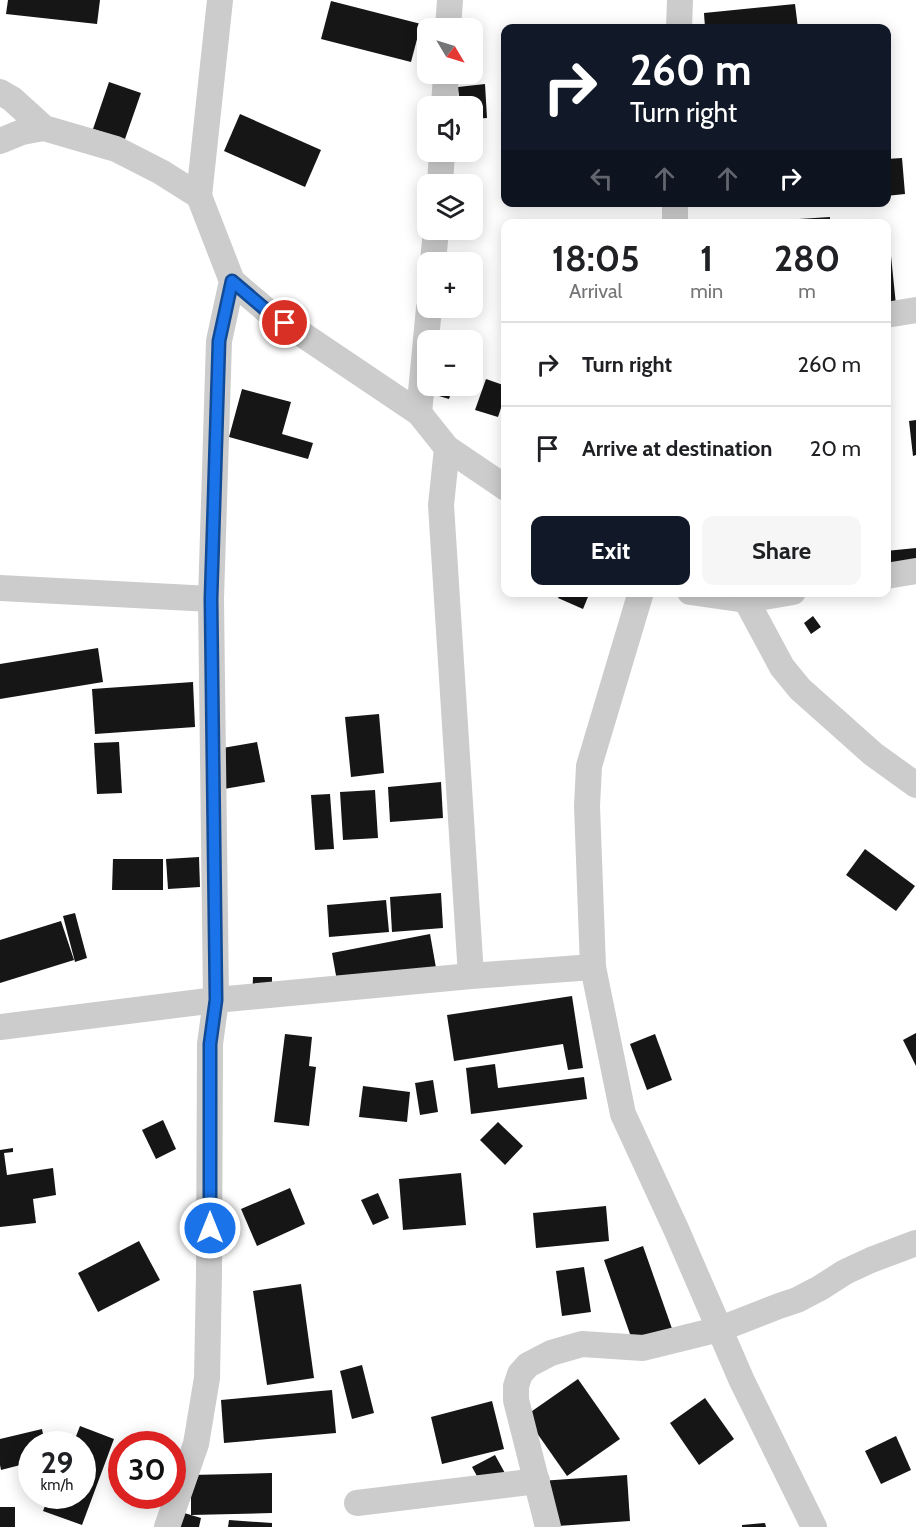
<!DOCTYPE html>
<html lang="en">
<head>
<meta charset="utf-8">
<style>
  body { margin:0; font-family:Cabin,sans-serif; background:#f6f6f6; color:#202124; height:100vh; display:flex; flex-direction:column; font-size:22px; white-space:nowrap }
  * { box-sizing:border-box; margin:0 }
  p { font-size:20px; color:#757577 }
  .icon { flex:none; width:33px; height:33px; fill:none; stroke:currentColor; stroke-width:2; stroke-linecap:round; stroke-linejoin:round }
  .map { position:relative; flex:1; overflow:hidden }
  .sheet { position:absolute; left:501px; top:219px; width:390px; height:378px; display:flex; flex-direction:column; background:#fff; border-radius:12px; box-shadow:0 3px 15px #0003 }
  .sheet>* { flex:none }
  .hud { position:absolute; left:501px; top:24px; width:390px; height:183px; border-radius:12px; box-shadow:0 3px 15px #0003; background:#111827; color:#fff; overflow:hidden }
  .needle { width:39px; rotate:128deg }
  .tools { position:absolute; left:417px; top:18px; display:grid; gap:12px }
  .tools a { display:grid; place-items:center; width:66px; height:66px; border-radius:12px; background:#fff; box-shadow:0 3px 15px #0003; font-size:30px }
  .speed { position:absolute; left:18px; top:1431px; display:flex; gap:12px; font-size:30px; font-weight:700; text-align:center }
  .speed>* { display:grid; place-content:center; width:78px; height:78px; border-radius:50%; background:#fff; box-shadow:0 3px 15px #0003; line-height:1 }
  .speed small { font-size:15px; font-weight:400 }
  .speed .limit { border:9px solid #d22; background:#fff; color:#111 }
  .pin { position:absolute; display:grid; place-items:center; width:51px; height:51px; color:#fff; margin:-26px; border:3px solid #fff; border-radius:50%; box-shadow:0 2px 6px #0007 }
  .me { position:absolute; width:66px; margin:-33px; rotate:0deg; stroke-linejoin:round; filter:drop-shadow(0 0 4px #0008) }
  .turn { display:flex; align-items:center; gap:21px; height:126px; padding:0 30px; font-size:27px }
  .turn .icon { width:78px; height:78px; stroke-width:2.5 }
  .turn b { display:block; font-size:42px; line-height:51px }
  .lanes { display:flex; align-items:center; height:57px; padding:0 30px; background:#0003; justify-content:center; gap:30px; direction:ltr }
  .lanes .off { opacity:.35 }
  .eta { display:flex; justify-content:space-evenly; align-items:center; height:102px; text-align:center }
  .eta b { font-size:36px; font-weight:700; line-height:42px }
  .action { display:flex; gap:12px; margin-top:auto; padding:12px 30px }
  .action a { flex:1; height:69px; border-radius:12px; background:#111827; color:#fff; font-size:24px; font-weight:700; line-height:69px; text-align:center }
  .action a+a { background:#f6f6f6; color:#202124 }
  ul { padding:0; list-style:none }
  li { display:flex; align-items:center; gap:18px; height:84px; padding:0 30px; border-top:2px solid #e0e0e0 }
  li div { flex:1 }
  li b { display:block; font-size:22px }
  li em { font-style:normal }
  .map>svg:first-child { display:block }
  .building { fill:#161616 }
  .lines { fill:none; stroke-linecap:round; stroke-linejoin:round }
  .minor { stroke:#ccc; stroke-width:26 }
  .route-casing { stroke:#114b97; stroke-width:15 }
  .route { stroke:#1a73e8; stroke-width:10 }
</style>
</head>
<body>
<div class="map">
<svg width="916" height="1527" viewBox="0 0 916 1527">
  <rect width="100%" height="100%" fill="#fff"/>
  <!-- building -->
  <g class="building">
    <path d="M8 0H100L97 24 6 14Z"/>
    <path d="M331 1 421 24 411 62 321 39Z"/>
    <path d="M795 4 798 28H705L704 13Z"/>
    <path d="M109 82 141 93 125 139 93 129Z"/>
    <path d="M485 84 487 118 472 119V106H460L458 87Z"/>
    <path d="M240 114 321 150 305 187 224 151Z"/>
    <path d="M902 158 905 194 886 196V159Z"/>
    <path d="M830 217V224H768V221Z"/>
    <path d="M886 236H889L897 315 886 316Z"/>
    <path d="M486 379 506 386V393L498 417 475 410Z"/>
    <path d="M431 386H453L449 399 429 393Z"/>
    <path d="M242 389 291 402 282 434 313 443 308 459 229 437Z"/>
    <path d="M916 420V455L913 456 909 421Z"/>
    <path d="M916 548V568L886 570V551Z"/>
    <path d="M561 592H590L583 609 558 598Z"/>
    <path d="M813 616 821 627 811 634 804 623Z"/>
    <path d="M98 648 103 682 0 699V664Z"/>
    <path d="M193 682 195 727 95 734 92 689Z"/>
    <path d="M379 714 384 773 351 777 345 717Z"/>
    <path d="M119 742 122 793 97 794 94 743Z"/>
    <path d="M257 742 265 782 218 790 211 750Z"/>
    <path d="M441 782 443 818 390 822 388 787Z"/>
    <path d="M375 790 378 838 343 840 340 792Z"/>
    <path d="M330 794 334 849 315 850 311 795Z"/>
    <path d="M865 849 915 886 896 911 846 875Z"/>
    <path d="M199 857 200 887 168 889 166 859Z"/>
    <path d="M113 859H163V890H112Z"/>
    <path d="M441 893 443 928 392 932 390 897Z"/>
    <path d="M386 900 389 932 329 937 327 905Z"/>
    <path d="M75 913 87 958 75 962 63 916Z"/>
    <path d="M61 921 74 960 0 983V940Z"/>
    <path d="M430 934 438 979 340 998 332 953Z"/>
    <path d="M253 977H272V999H252Z"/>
    <path d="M572 996 583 1068 568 1070 563 1044 454 1061 447 1015Z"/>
    <path d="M916 1033V1066L903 1040Z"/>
    <path d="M285 1034 312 1037 309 1066 316 1067 309 1126 274 1122Z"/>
    <path d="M655 1034 672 1080 647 1090 630 1044Z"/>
    <path d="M495 1064 498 1088 584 1077 587 1099 471 1114 466 1068Z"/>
    <path d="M433 1080 438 1112 420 1115 415 1083Z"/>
    <path d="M363 1086 410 1092 407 1122 359 1117Z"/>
    <path d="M163 1120 176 1149 156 1159 142 1130Z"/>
    <path d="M498 1122 523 1146 505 1165 480 1140Z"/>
    <path d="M13 1148V1152L4 1153 7 1175 53 1168 56 1195 33 1199 36 1223 0 1227V1150Z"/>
    <path d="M461 1173 466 1225 403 1230 399 1179Z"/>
    <path d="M290 1188 305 1224 257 1246 241 1209Z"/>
    <path d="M378 1193 389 1218 373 1225 361 1200Z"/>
    <path d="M606 1206 609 1241 536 1248 533 1213Z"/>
    <path d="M139 1241 160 1280 98 1312 78 1273Z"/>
    <path d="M643 1246 676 1340 637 1354 604 1260Z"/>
    <path d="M584 1267 591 1312 562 1316 556 1271Z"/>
    <path d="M301 1284 314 1378 267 1385 253 1291Z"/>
    <path d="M362 1365 374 1413 352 1419 340 1371Z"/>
    <path d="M578 1379 620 1439 567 1476 525 1416Z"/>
    <path d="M332 1390 336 1433 224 1443 221 1400Z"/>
    <path d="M705 1398 734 1439 699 1465 670 1423Z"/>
    <path d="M492 1401 504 1449 442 1464 431 1417Z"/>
    <path d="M80 1426 114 1439 82 1525 43 1511 49 1496H82V1444H73Z"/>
    <path d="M42 1429 45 1444H32V1462L1 1470 0 1465V1439Z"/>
    <path d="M896 1436 911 1470 881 1484 865 1451Z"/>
    <path d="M495 1455 506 1475 483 1487 472 1467Z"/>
    <path d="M272 1473V1513L191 1515V1475Z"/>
    <path d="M627 1475 630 1521 543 1527 540 1481Z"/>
    <rect x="0" y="1507" width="15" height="20"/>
    <path d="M181 1512 201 1518 199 1527H176Z"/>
    <path d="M229 1520 272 1523V1527H228Z"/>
    <path d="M765 1523 766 1527H742V1525Z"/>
  </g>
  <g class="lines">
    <!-- minor -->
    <g class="minor">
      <path d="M448 28 450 0"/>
      <path d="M679 28 680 0"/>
      <path d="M0 92 12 99 44 128 116 149 161 172 199 196 232 281 266 310 419 413 447 448 506 488"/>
      <path d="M444 106 446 74"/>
      <path d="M0 141 22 132 44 128"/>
      <path d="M440 184 442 152"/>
      <path d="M199 196 220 0"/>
      <path d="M675 224V202"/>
      <path d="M433 262 436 230"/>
      <path d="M886 315 916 310"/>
      <path d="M419 413 429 308"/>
      <path d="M447 448 441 505 471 976"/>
      <path d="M886 576 916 571"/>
      <path d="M0 588 211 599"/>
      <path d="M641 592 589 766 587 806 593 967 623 1114 676 1229 742 1381 814 1527"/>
      <path d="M690 592 746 600 793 592"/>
      <path d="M746 600 782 667 800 689 873 754 916 785"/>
      <path d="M0 1027 216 1000 471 976 593 967"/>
      <path d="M357 1503 537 1481"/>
      <path d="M167 1527 196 1444 207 1378 209 1274 210 1044 216 1000 211 599 219 341 232 281"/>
      <path d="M548 1527 516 1400V1386L520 1374 528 1365 551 1353 582 1344 643 1348 720 1329 779 1306 797 1300 820 1288 845 1272 871 1260 916 1243"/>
    </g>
  </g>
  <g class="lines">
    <!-- route casing -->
    <g class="route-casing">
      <path id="route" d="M210 1228V1044L216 1000 211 599 219 341 232 281 266 310 285 323"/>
    </g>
    <!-- route -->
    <use href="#route" class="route"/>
  </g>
</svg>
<div class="tools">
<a><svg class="needle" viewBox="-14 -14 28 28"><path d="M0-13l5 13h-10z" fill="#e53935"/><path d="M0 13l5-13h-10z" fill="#757577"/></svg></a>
<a><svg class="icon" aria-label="sound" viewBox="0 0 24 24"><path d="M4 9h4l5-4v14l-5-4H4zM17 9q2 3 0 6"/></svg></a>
<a><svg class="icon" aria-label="layers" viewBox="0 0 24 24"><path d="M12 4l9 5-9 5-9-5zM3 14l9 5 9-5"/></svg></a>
<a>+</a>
<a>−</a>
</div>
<div class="speed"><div>29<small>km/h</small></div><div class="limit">30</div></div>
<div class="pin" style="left:285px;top:323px;background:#d93025"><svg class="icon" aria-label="arrive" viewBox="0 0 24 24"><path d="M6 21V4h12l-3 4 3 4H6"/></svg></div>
<svg class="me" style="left:210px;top:1228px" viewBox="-20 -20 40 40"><circle r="17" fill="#1a73e8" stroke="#fff" stroke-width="3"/><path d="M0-11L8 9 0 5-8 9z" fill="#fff"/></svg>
<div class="hud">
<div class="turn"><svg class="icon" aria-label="right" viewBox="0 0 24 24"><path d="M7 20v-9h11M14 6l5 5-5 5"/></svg><div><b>260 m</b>Turn right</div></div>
<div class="lanes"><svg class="icon off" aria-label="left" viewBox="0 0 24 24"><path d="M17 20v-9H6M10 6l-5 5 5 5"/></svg><svg class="icon off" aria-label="ahead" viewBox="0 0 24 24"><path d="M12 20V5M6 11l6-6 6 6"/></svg><svg class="icon off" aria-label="ahead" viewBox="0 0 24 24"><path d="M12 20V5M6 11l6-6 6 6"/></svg><svg class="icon" aria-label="right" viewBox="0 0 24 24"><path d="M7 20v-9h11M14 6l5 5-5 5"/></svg></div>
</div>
<section class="sheet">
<div class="eta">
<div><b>18:05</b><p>Arrival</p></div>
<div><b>1</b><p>min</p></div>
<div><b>280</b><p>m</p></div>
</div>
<ul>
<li><svg class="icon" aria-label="right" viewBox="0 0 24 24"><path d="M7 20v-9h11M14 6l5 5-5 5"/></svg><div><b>Turn right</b></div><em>260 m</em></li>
<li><svg class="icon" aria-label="arrive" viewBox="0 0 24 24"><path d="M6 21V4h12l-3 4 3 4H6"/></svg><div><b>Arrive at destination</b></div><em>20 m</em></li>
</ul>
<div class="action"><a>Exit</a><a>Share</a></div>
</section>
</div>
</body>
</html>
